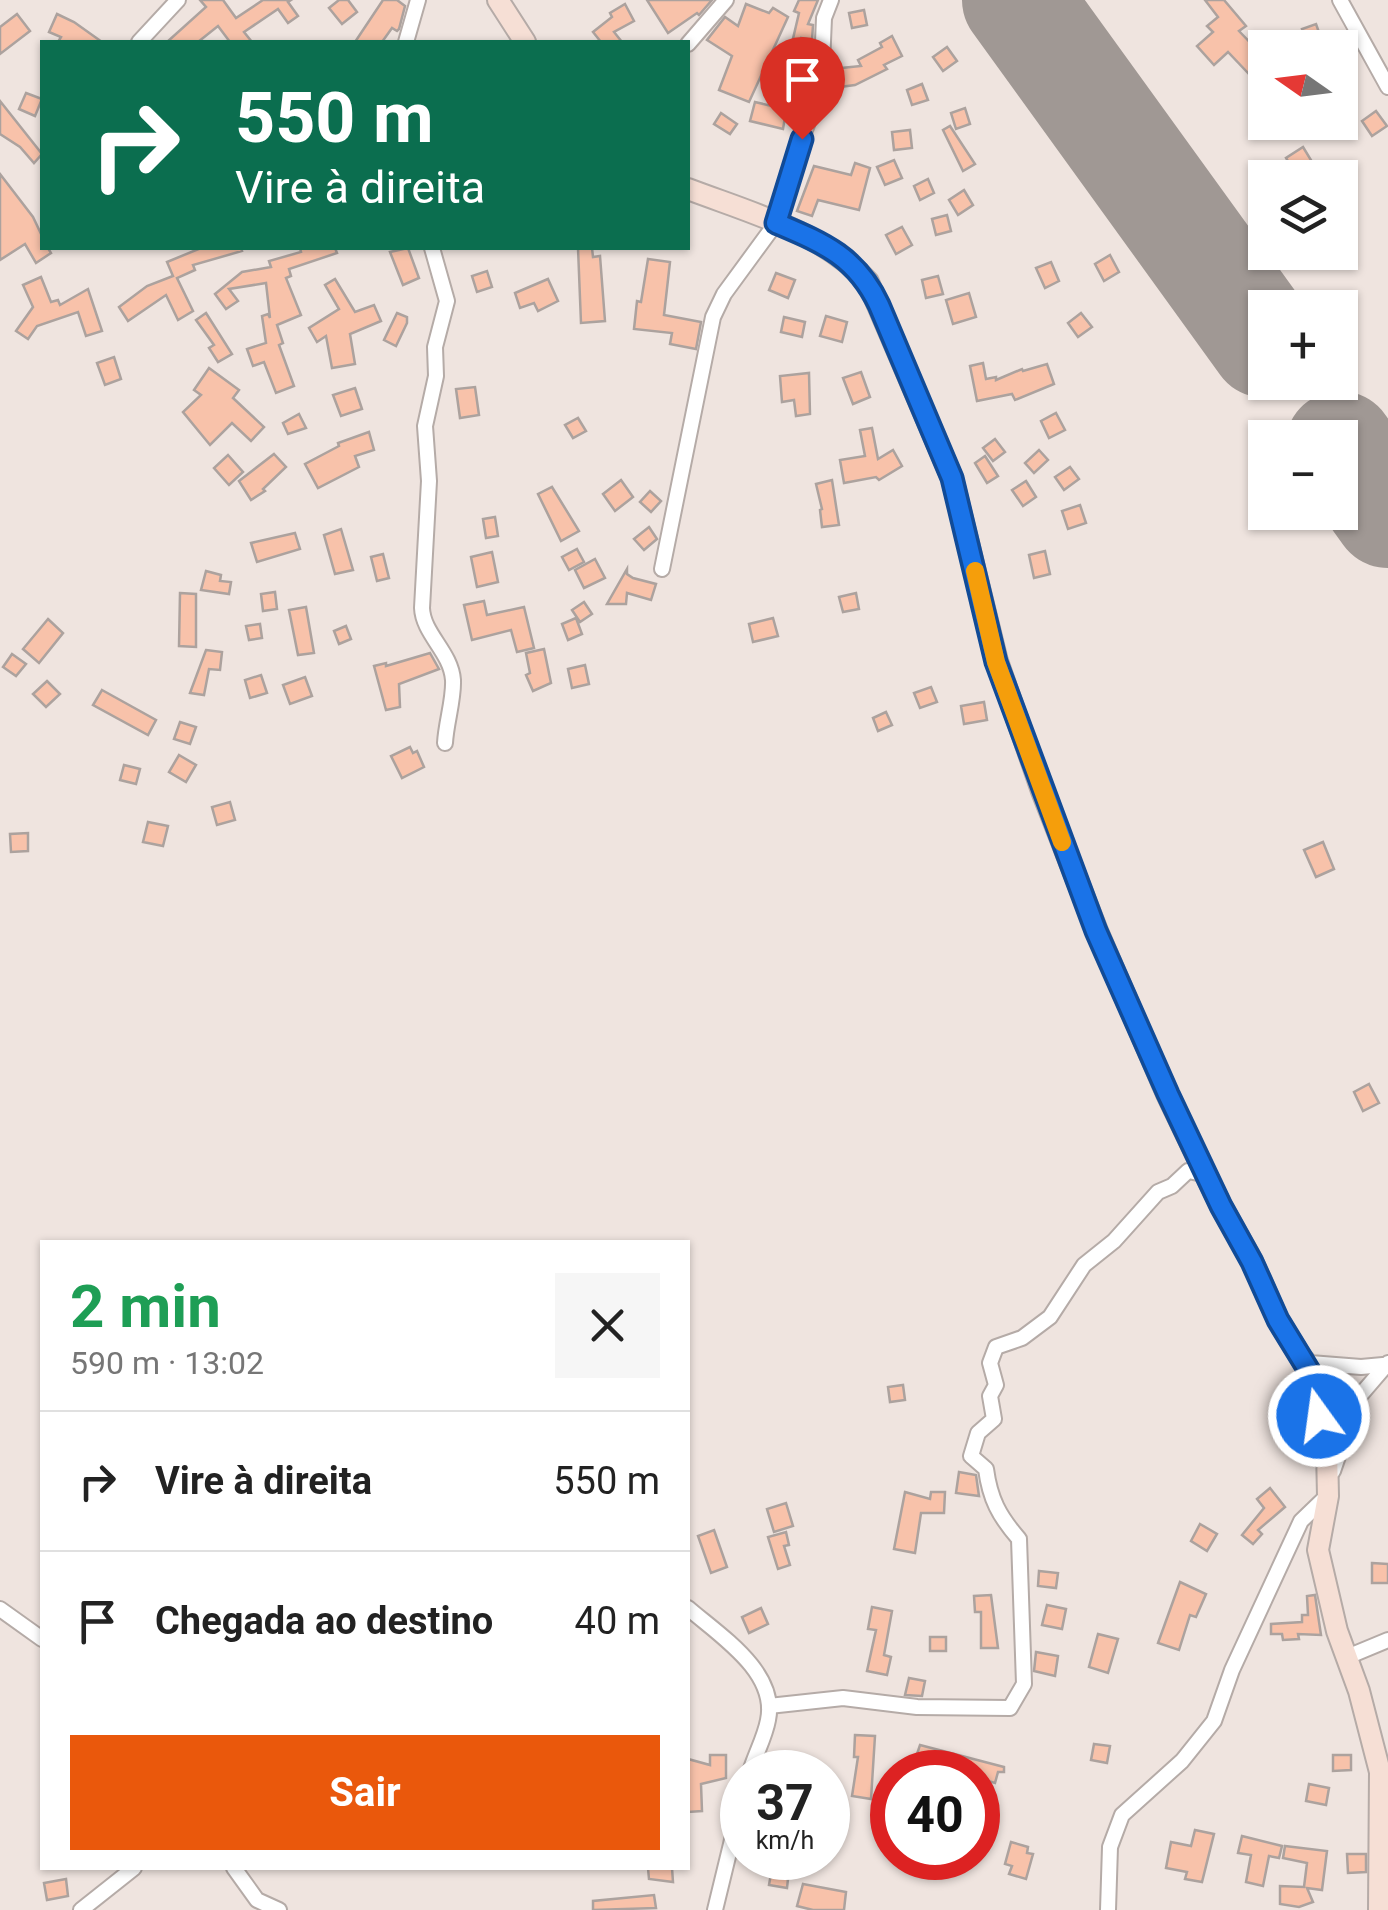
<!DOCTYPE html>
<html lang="pt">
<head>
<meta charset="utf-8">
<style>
  body { margin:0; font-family:Roboto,sans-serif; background:#f6f6f6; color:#222; height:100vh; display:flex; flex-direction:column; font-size:38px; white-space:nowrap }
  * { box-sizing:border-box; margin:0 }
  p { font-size:32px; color:#767676 }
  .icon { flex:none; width:55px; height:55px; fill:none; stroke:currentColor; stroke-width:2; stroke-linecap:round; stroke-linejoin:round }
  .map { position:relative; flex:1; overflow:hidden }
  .side { position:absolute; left:40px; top:1240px; width:650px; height:630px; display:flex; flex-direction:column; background:#fff; border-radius:0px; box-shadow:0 2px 8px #0004 }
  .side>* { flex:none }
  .top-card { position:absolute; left:40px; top:40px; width:650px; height:210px; border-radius:0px; box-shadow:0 2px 8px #0004; background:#0b6e4f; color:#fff; overflow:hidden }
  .needle { width:65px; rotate:284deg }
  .fabs { position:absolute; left:1248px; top:30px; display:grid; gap:20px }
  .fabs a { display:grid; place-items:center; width:110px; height:110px; border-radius:0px; background:#fff; box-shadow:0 2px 8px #0004; font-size:50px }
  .speed { position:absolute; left:720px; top:1750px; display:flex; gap:20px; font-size:50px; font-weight:700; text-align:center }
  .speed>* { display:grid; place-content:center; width:130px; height:130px; border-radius:50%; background:#fff; box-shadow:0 2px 8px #0004; line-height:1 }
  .speed small { font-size:25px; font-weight:400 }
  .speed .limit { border:15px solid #d22; background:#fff; color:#111 }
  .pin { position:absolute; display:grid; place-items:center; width:85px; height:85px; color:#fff; margin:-102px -42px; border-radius:50% 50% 50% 0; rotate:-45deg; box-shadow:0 0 10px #0007 }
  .pin .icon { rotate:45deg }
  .me { position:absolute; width:110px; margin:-55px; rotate:346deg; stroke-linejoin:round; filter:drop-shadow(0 0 8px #0008) }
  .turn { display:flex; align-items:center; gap:35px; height:210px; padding:0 30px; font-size:45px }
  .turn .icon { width:130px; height:130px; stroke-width:2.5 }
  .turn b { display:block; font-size:70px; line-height:85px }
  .round { display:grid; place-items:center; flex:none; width:105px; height:105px; border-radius:0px; background:#f6f6f6 }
  .headline { display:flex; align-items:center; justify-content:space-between; height:170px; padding:0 30px }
  h1 { font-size:60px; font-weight:700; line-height:75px; color:#1e9e55 }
  .action { display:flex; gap:20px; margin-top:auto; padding:20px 30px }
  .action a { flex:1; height:115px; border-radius:0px; background:#ea580c; color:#fff; font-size:40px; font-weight:700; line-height:115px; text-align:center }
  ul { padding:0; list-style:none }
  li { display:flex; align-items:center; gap:30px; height:140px; padding:0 30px; border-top:2px solid #e0e0e0 }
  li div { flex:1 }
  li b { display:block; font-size:38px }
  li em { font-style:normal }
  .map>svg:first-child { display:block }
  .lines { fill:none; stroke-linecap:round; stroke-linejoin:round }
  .runway { stroke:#a09894; stroke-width:110 }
  .building { fill:#f8c2aa; stroke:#aca29e; stroke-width:2.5 }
  .street-casing { stroke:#b5aba7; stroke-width:18 }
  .secondary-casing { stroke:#b5aba7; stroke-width:24 }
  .street { stroke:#fff; stroke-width:14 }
  .secondary { stroke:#f6dfd5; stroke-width:20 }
  .route-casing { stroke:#114b97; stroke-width:25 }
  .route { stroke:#1a73e8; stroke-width:18 }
  .slow { stroke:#f59e0b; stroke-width:18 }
</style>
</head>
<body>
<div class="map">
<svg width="1388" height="1910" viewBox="0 0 1388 1910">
  <rect width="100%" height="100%" fill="#efe4df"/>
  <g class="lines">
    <!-- runway -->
    <g class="runway">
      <path d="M1017 0 1265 343"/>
      <path d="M1340 446 1388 513"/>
    </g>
  </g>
  <!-- building -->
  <g class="building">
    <path d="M200 0H223L236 18 263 0H291L288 2 298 16 288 23 278 9 244 32 252 42H230L218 26 198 42H167L206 7Z"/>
    <path d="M339 0H348L357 12 342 24 329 8Z"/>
    <path d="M383 0H397L405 6 399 29 397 31 392 28 382 42H355Z"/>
    <path d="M647 0H712L699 15 697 13 668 33Z"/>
    <path d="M799 0H818L808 24 813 25 812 40 801 38 798 45 792 43 799 13 794 11Z"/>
    <path d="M1205 0H1224L1246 26 1239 31 1264 57 1248 73 1228 52 1214 65 1197 46 1213 32 1207 26 1218 17Z"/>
    <path d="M625 4 634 21 614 32 622 42H601L593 32 612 17 610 13Z"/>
    <path d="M746 4 769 13 773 8 788 17 749 102 719 90 732 56 707 40 725 17 738 26Z"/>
    <path d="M864 10 867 25 852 28 849 13Z"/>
    <path d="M17 14 30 31 0 54V27Z"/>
    <path d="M57 14 74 22 102 42H58L61 37 49 32Z"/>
    <path d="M1316 24 1322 41 1308 46 1302 29Z"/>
    <path d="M892 36 902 56 884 65 887 69 855 85 832 88V69L861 66 858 60 882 47 880 43Z"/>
    <path d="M947 47 957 61 943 71 933 57Z"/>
    <path d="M783 78 798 82 797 87 809 91 799 115 786 111 783 129 750 121 755 102 776 107Z"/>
    <path d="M922 84 928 100 912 105 907 90Z"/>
    <path d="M26 93 42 99 35 116 19 109Z"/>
    <path d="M0 101 42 154 34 163 20 147 0 134Z"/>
    <path d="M965 108 970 124 956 129 951 113Z"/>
    <path d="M1376 111 1387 126 1372 136 1362 121Z"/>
    <path d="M721 113 737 124 730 134 714 124Z"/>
    <path d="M950 126 975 164 963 171 943 130Z"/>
    <path d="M910 130 912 148 894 150 892 132Z"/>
    <path d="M1303 147 1314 165 1297 176 1286 158Z"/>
    <path d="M894 160 902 178 885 185 877 167Z"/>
    <path d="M855 163 870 168 859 210 818 200 812 216 797 211 814 166 851 175Z"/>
    <path d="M0 174 33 217 42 236V248H48L51 253 36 263 25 244 0 260Z"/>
    <path d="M928 179 934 193 920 200 914 186Z"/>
    <path d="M964 190 973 205 958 215 949 200Z"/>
    <path d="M947 215 951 231 936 235 932 219Z"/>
    <path d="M902 227 912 245 896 254 886 235Z"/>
    <path d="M201 248H241L242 251 193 265 195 270 177 278 193 311 178 320 166 295 128 321 119 307 147 286 173 276 167 262Z"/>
    <path d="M300 248H335L337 253 289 269 291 276 286 278 301 315 277 325 283 343 279 345 294 386 276 393 264 362 253 366 247 349 266 343 262 316 268 314 270 318 266 283 229 289 238 301 226 309 215 294 242 272 271 267 269 261 301 252Z"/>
    <path d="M408 248 419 278 403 285 390 252Z"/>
    <path d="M578 248H592L593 257 600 256 605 321 581 323Z"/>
    <path d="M1110 255 1119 272 1104 281 1095 264Z"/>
    <path d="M648 259 670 262 664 315 701 322 696 349 670 344 672 333 634 329 637 301 641 302Z"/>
    <path d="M1051 262 1059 281 1045 288 1036 268Z"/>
    <path d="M487 271 492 287 477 292 472 276Z"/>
    <path d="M776 273 795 280 788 298 769 290Z"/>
    <path d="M938 276 943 294 926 298 922 280Z"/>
    <path d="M41 277 51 302 58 300 60 305 88 289 102 331 86 336 78 312 37 326 28 339 16 331 33 307 23 285Z"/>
    <path d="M335 279 355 312 374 305 381 321 350 334 355 364 332 368 326 336 317 342 309 328 339 309 325 285Z"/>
    <path d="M548 279 558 301 538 311 534 303 520 308 515 293Z"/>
    <path d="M969 293 976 317 953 324 946 300Z"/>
    <path d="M206 313 232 354 218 362 209 348 214 345 196 320Z"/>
    <path d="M397 313 407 317V323L396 346 384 340Z"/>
    <path d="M1081 313 1092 327 1078 337 1068 323Z"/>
    <path d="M826 316 847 322 842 342 820 336Z"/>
    <path d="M784 317 805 322 802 337 781 332Z"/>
    <path d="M114 357 121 379 105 385 97 363Z"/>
    <path d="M983 363 986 379 996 377V380L1022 369 1023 371 1047 364 1054 384 1015 400 1012 394 977 401 970 366Z"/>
    <path d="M209 368 239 390 233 398 264 427 251 441 232 423 210 445 183 412 201 395 194 390Z"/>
    <path d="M861 372 870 397 853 404 843 378Z"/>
    <path d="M809 373 810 414 796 416 794 400 782 402 780 376Z"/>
    <path d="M475 387 479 415 460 418 456 389Z"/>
    <path d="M355 388 362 409 341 416 333 395Z"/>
    <path d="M1056 413 1065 430 1049 438 1041 421Z"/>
    <path d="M299 414 306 428 288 434 283 423Z"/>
    <path d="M578 418 586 431 573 438 565 425Z"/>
    <path d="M872 428 878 459 893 450 902 466 879 480 876 477 844 483 840 460 865 456 860 430Z"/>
    <path d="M369 432 374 450 355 456 359 467 318 488 305 464 339 446 338 443Z"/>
    <path d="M995 439 1005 452 993 461 983 448Z"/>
    <path d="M1039 450 1048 460 1034 473 1025 463Z"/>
    <path d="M274 454 286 467 263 489 265 491 251 500 239 481Z"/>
    <path d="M228 455 243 472 229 485 214 468Z"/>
    <path d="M985 456 998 476 987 483 975 463Z"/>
    <path d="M1070 467 1079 479 1064 490 1055 477Z"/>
    <path d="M621 480 633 497 615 511 603 494Z"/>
    <path d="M832 480 839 525 822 527 820 510 822 509 816 484Z"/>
    <path d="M1026 481 1036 497 1023 506 1012 490Z"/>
    <path d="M552 487 579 531 561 541 538 494Z"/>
    <path d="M650 491 661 501 651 512 640 502Z"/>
    <path d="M1080 505 1086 523 1068 529 1062 511Z"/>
    <path d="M495 517 498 536 486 538 483 519Z"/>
    <path d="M649 527 657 539 644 550 634 539Z"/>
    <path d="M341 529 353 570 335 574 324 535Z"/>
    <path d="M295 533 300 549 257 562 251 543Z"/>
    <path d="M577 549 584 562 569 570 562 557Z"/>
    <path d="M1045 551 1050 574 1034 578 1029 555Z"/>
    <path d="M492 552 498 582 477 587 471 557Z"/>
    <path d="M383 554 389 578 377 581 371 557Z"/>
    <path d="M595 559 605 578 584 588 575 570Z"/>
    <path d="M627 569V574L633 578 656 584 651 600 627 593 626 604H607Z"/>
    <path d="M206 571 221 575 220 581 231 582 229 594 201 590Z"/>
    <path d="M275 592 277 609 263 611 261 594Z"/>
    <path d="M180 593 196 594V647L179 646Z"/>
    <path d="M856 593 859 609 843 612 839 597Z"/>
    <path d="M484 601 487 615 524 607 534 648 517 652 511 630 472 640 464 605Z"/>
    <path d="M584 602 592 614 580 622 572 610Z"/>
    <path d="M306 607 314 653 298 655 289 610Z"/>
    <path d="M576 618 582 634 568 640 562 624Z"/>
    <path d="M773 618 778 636 753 642 749 624Z"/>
    <path d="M48 619 63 633 39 663 23 649Z"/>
    <path d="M260 624 262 638 249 640 246 626Z"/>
    <path d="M346 626 351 639 339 644 334 631Z"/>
    <path d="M544 649 551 683 533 691 526 675 530 673 526 653Z"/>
    <path d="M206 650 222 652 220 670 209 669 204 695 190 693Z"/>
    <path d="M430 653 439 669 399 684 400 707 386 710 374 666 386 663V666Z"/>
    <path d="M12 654 26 664 16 676 3 667Z"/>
    <path d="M585 665 589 684 572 688 568 669Z"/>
    <path d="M261 675 267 693 250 698 245 680Z"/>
    <path d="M305 677 312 696 290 704 283 685Z"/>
    <path d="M47 681 60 694 46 707 33 694Z"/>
    <path d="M931 687 937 702 920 708 914 693Z"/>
    <path d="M102 690 156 720 148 735 93 705Z"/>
    <path d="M984 702 987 720 964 724 961 706Z"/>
    <path d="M886 712 892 725 878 731 873 718Z"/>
    <path d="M180 722 196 727 190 744 174 739Z"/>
    <path d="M410 747 413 753 417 751 424 767 402 778 391 756Z"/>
    <path d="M179 755 196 765 186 782 169 772Z"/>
    <path d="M124 765 140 769 136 784 120 780Z"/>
    <path d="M230 802 235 820 217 825 212 807Z"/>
    <path d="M148 822 168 826 163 846 143 842Z"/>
    <path d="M28 833V851L11 852 10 834Z"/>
    <path d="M1323 842 1334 869 1316 877 1304 850Z"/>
    <path d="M1369 1084 1379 1103 1363 1111 1354 1092Z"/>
    <path d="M903 1385 905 1400 890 1402 888 1387Z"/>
    <path d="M1311 1442 1313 1456 1301 1459 1298 1445Z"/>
    <path d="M959 1472 976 1475 979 1496 956 1493Z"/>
    <path d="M1270 1488 1285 1507 1258 1530 1262 1534 1253 1544 1242 1535 1264 1508 1257 1499Z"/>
    <path d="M905 1492 930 1499 931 1492H945L944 1513H921L915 1553 894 1549Z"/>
    <path d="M786 1503 793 1526 774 1532 767 1509Z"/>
    <path d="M1200 1524 1217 1534 1207 1551 1191 1541Z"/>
    <path d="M714 1530 727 1567 711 1573 698 1536Z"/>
    <path d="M786 1532 789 1545 784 1546 790 1565 778 1569 768 1537Z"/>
    <path d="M1372 1563 1388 1564V1583H1372Z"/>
    <path d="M1039 1571 1058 1573 1056 1588 1038 1586Z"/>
    <path d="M1180 1582 1206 1594 1196 1617 1190 1615 1179 1650 1158 1643Z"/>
    <path d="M991 1595 998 1648H981V1612H975L974 1596Z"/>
    <path d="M1315 1595 1321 1635 1298 1634 1299 1639 1283 1640 1282 1634H1271V1624L1302 1622V1615H1308L1307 1596Z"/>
    <path d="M1047 1605 1066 1609 1062 1629 1042 1625Z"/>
    <path d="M872 1607 892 1611 884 1655 891 1657 887 1675 867 1671 876 1630 868 1629Z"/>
    <path d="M761 1608 768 1624 749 1633 742 1617Z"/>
    <path d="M1098 1634 1118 1639 1108 1673 1089 1667Z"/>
    <rect x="930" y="1637" width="16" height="14"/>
    <path d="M1036 1652 1058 1656 1055 1676 1034 1671Z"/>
    <path d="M909 1678 925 1681 922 1696 905 1695Z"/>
    <path d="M855 1735 875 1736 871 1799 852 1796 858 1757H854Z"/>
    <path d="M1094 1744 1110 1746 1107 1763 1091 1760Z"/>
    <path d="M920 1745 1004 1767V1772H998L995 1783 978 1778V1772H955L915 1760Z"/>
    <path d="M710 1755H726V1778L701 1784 702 1811 688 1812V1759L710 1765Z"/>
    <path d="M1333 1755H1351V1770L1333 1771Z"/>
    <path d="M1309 1784 1329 1788 1326 1805 1306 1801Z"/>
    <path d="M1195 1830 1214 1834 1202 1882 1185 1879 1187 1872 1166 1868 1171 1842 1191 1846Z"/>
    <path d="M1242 1836 1282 1846 1279 1858 1269 1856 1263 1886 1246 1882 1251 1855 1238 1853Z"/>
    <path d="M1011 1842 1028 1847 1027 1853 1033 1854 1026 1879 1009 1874 1012 1866 1005 1864Z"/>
    <path d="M1285 1846 1327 1851 1322 1890 1307 1888 1313 1902 1299 1907 1280 1904V1886L1304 1887 1307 1863 1283 1858Z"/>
    <path d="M1347 1854H1366V1872L1348 1873Z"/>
    <path d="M648 1868H672L673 1882 649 1879Z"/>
    <path d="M772 1868 789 1870 787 1888 769 1885Z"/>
    <path d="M66 1879 68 1896 47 1900 44 1883Z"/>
    <path d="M803 1884 846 1892 844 1910H813L797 1906Z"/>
    <path d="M654 1895 656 1908 593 1910V1901Z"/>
  </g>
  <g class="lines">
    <!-- street casing -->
    <g class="street-casing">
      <g id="street">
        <path d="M1340 0 1388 87"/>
        <path d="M139 42 178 0"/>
        <path d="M406 42 418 0"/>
        <path d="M688 44 726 0"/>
        <path d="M432 248 447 301 435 347 436 376 425 426 429 481 422 608C423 634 451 652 453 680 454 699 446 723 445 743"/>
        <path d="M662 569 713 317 724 294 776 223 792 164 821 88 824 18 831 0"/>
        <path d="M1303 1355 1310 1363 1361 1367 1383 1365"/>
        <path d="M1333 1471 1358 1398 1388 1363"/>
        <path d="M688 1608C719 1635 778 1672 768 1720 765 1737 755 1755 750 1772"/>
        <path d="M0 1609 42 1639"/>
        <path d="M1347 1657 1388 1640"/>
        <path d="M769 1706 843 1698 917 1707 1010 1708 1024 1684 1019 1539C999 1516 990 1499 986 1469L971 1456 978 1433 994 1419 990 1396 996 1385 990 1363 996 1347 1022 1338 1050 1317 1084 1265 1114 1241 1158 1192 1172 1186 1188 1171 1208 1175"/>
        <path d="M234 1868 257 1900 279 1910"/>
        <path d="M81 1910 134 1868"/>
        <path d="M715 1910 742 1799"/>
        <path d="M1108 1910 1110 1847 1122 1815 1182 1761 1214 1721 1232 1670 1301 1521 1327 1496"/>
      </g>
    </g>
    <!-- secondary casing -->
    <g class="secondary-casing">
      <g id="secondary">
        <path d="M498 0 525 42"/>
        <path d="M688 189C751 213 821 231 868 282L952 478 997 661 1042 791 1097 931 1167 1094 1221 1206 1252 1261 1278 1320 1311 1374 1327 1450 1328 1496 1318 1550 1337 1631 1359 1691 1380 1772 1379 1910"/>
      </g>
    </g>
    <!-- street -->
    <use href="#street" class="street"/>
    <!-- secondary -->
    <use href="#secondary" class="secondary"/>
  </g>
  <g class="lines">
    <!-- route casing -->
    <g class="route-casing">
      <path id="route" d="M802 139 776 223C823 243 856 256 879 305L952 478 996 662 1096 931 1168 1094 1221 1206 1252 1262 1278 1320 1311 1374 1319 1416"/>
    </g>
    <!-- route -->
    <use href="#route" class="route"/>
    <!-- slow -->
    <path class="slow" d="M975 571 996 662 1062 842"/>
  </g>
</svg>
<div class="fabs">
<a><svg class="needle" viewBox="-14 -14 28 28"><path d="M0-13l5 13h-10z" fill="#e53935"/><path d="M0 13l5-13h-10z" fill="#767676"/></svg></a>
<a><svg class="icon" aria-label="layers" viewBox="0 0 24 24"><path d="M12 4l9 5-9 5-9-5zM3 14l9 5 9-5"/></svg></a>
<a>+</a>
<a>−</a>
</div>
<div class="speed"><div>37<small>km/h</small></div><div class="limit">40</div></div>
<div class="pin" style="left:802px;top:139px;background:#d93025"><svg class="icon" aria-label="arrive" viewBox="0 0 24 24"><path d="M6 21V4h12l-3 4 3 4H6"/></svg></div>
<svg class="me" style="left:1319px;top:1416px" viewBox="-20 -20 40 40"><circle r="17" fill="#1a73e8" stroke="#fff" stroke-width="3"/><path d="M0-11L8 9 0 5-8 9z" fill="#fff"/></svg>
<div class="top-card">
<div class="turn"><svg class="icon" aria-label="right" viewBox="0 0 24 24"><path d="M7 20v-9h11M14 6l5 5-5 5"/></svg><div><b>550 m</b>Vire à direita</div></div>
</div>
<section class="side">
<div class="headline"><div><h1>2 min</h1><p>590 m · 13:02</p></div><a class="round"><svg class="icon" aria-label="close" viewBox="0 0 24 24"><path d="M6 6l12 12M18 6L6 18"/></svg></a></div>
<ul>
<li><svg class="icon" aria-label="right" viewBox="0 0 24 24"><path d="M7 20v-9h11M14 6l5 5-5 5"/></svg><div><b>Vire à direita</b></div><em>550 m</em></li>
<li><svg class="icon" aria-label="arrive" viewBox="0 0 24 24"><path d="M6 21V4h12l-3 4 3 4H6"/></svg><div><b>Chegada ao destino</b></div><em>40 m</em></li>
</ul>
<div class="action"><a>Sair</a></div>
</section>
</div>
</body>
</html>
